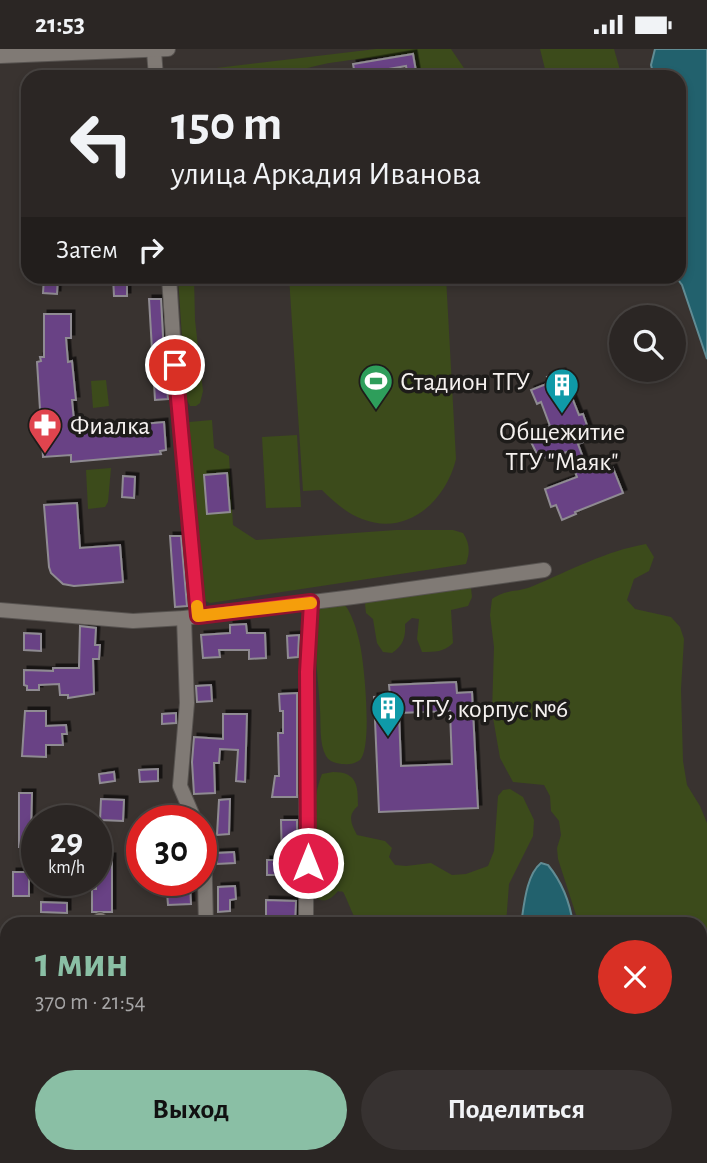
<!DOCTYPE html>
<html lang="ru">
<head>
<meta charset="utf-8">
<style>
  body { margin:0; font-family:"Alegreya Sans",sans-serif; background:#373231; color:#f1f3f6; height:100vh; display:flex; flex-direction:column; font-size:26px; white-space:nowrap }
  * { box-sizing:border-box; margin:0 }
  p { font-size:23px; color:#a6a5a6 }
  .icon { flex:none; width:38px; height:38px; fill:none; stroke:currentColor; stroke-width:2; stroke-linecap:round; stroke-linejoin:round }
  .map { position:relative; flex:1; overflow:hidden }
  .details { position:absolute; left:0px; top:868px; width:707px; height:247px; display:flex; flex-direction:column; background:#2b2624; border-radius:21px 21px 0 0; box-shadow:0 4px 10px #0003,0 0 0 2px #474341 }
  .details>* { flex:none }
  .guide { position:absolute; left:21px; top:21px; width:665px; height:214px; border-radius:21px; box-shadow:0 4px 10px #0003,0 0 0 2px #474341; background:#2b2624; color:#f1f3f6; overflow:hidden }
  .controls { position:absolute; left:609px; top:256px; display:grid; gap:14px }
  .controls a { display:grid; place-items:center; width:77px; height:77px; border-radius:50%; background:#2b2624; box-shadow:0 4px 10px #0003,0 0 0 2px #474341; font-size:35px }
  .speed { position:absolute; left:21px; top:756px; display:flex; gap:14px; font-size:35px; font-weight:700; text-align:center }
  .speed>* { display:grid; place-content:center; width:91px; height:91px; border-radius:50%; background:#2b2624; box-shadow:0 4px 10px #0003,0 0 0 2px #474341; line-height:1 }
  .speed small { font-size:18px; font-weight:400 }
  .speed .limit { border:10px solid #d22; background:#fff; color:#111 }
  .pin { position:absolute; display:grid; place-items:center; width:60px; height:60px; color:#fff; margin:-30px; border:4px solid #fff; border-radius:50%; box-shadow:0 2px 7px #0007 }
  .me { position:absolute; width:77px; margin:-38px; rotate:0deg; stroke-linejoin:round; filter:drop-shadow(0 0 5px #0008) }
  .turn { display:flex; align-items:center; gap:24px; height:147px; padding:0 35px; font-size:32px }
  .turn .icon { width:91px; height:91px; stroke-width:2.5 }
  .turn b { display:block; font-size:49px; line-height:60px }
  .then { display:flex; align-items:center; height:66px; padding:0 35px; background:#0003; gap:14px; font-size:26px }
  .round { display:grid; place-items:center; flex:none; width:74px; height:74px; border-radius:37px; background:#373231 }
  .summary { display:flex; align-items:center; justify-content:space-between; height:119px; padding:0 35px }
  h1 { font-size:42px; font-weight:600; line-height:52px; color:#8abfa5 }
  .action { display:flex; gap:14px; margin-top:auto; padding:14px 35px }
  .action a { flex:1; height:80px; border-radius:42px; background:#8abfa5; color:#111; font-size:28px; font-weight:600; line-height:80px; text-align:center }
  .action a+a { background:#373231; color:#f1f3f6 }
  .status { display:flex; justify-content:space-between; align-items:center; height:49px; padding:0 35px; background:#2b2624; direction:ltr }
  .status svg { height:19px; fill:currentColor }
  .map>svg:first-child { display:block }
  .green { fill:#3c4b1b }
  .water { fill:#22616d; stroke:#618c94; stroke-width:2 }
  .building { fill:#694385; stroke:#8f8b92; stroke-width:2; fill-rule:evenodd; filter:url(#shadow) }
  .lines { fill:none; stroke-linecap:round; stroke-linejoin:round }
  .minor-casing { stroke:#575350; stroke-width:16 }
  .minor { stroke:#807a75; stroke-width:14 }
  .route-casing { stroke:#92132f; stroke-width:18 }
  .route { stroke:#e11d48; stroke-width:12 }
  .slow { stroke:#f59e0b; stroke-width:12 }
  .labels { text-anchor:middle; stroke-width:7; stroke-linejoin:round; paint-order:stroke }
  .poi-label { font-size:26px; fill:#f5f1ef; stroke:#1e1c1a; text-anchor:start }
</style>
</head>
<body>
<div class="status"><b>21:53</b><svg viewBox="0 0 49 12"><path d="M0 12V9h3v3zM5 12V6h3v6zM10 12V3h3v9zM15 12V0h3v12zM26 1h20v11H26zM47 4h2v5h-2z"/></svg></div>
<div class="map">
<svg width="707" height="1114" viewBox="0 0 707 1114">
  <defs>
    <filter id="shadow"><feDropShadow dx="3.5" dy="-3.5" stdDeviation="0" flood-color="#0009"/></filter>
  </defs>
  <rect width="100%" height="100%" fill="#393330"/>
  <!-- green -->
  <g class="green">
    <path d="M376 0H451L470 28H418L416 18 403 6C367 10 317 11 284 28H176L178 25 200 24 208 20Z"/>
    <path d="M540 0H614L622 28H547Z"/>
    <path d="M178 228H194L195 271 203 342 200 354 196 357H190L186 349Z"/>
    <path d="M289 228H446L456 410C446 452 407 488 362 470 346 464 333 452 322 441L303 442Z"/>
    <path d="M106 331 109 357 93 359 91 332Z"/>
    <path d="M212 371 214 399 229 407 233 476 256 491 396 481H453L463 484C470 495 470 503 466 515L210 554 205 552 202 546 189 373Z"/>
    <path d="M297 386 301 458 266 459 262 388Z"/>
    <path d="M111 419 108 453 105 458 88 460 86 421Z"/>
    <path d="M646 495 654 508 649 522 634 530 627 551 635 560 671 568 680 578 684 590 681 640 683 712 687 736 700 757 707 774V1114H533L543 1108H700V875H579L558 810 557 799 561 786 559 772 551 762 550 747 544 736 513 733 500 709 492 663 494 598 490 566 492 550C509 539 517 544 533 537 571 521 606 502 646 495Z"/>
    <path d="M465 536 471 539 472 548 468 557 451 561 453 594C444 603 435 603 422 603L417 590 419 570 412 569 405 575C406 588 403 597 392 604L383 603 377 594 373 570 366 564 365 555 370 549Z"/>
    <path d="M330 556H345C352 566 356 578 359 591 364 609 373 699 360 711 356 714 349 716 344 715 338 715 329 713 326 707 319 695 321 674 320 660 318 626 312 592 320 559Z"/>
    <path d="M333 723C357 723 358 736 358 757 347 766 351 775 357 786L385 792 392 799 389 808 395 816 406 817 431 814 452 826 466 825 488 817 494 802 498 747 503 741 510 740 523 748 534 771 533 787 509 835 506 875H358C354 869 345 845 343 843 342 842 340 843 338 842 331 850 325 855 315 848 313 815 309 755 322 725Z"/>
  </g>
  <!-- water -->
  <g class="water">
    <path d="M655 0H707V310L682 236 676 228H679V28H654L651 16Z"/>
    <path d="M541 814 548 816C561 832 570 854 573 875H521C524 857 526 826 541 814Z"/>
    <path d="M418 1108H461L455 1114H411Z"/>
  </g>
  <!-- building -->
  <g class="building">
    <path d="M413 5 417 28H408L406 17 355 26 353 15Z"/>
    <path d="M44 228H58L57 245 43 244Z"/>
    <path d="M113 228H127V247H114Z"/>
    <path d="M149 250H161L164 305 167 311 165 317 168 350 155 351Z"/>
    <path d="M44 265H71V289H66L68 313 72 312 76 351H72L75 381 164 373 166 401 160 402 161 405 71 413V406L43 408 37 313 41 312 40 308H44Z"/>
    <path d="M562 323 579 366 583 365 588 379 582 381 586 392 578 395 587 419 599 414 602 423 613 419 623 444 575 463 576 465 562 471 556 456 551 458 545 440 577 428 567 403 546 409 536 403 531 393 537 381 550 377 541 353 537 355 531 341 549 334 547 328Z"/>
    <path d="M227 424 230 463 207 465 204 426Z"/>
    <path d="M123 427 135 428 134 449 122 448Z"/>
    <path d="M77 454 80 499 120 496 123 533 74 537 63 535 51 524 49 518 44 456Z"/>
    <path d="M170 487H181L187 557 175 558Z"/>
    <path d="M246 575 247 584H265L266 609 249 610V601H219L220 608 203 609 201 586 230 584V576Z"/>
    <path d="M80 577 96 579 95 596H100L99 610H93L94 645 68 649V646H60L59 635 39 636V641H27V637L24 636V621L53 622V619H79Z"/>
    <path d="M24 584 41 585V602L24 601Z"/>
    <path d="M299 586 298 608 288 609 287 587Z"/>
    <path d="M456 633 457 644 472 643 478 759 379 763 374 648 390 647 389 636ZM450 662 452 715 401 717 399 664Z"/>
    <path d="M211 636 212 652 197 653 196 637Z"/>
    <path d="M297 644V748H272L275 727H279L278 684H283V662H280L279 645Z"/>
    <path d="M25 662H46V677L66 676 67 685H62L63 696H46V708L22 707Z"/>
    <path d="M176 664V674L162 675V665Z"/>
    <path d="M223 665H247L245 733 236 732 238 701 220 700 219 714H214L215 744 194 745 192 713 194 688 223 690Z"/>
    <path d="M158 720V732L140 733 139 721Z"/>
    <path d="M114 723 115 732 100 734 99 725Z"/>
    <path d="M19 744H32L31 783H37L36 798H19Z"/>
    <path d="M101 750 124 751 123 772 100 771Z"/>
    <path d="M230 750 229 785 217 786 219 751Z"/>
    <path d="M281 771H297V831H283V826H267V811H282Z"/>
    <path d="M234 803 235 814 217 815V804Z"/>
    <path d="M96 808H112V863H92V840H96Z"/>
    <rect x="13" y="823" width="16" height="24"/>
    <path d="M172 836H190L191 855 168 856 167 843 172 842Z"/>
    <path d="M235 837 236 850 230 851V862L218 863V838Z"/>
    <path d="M266 851 296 852 295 875H279V868H266Z"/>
    <path d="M41 853 67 854V864L41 863Z"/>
  </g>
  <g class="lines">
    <!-- minor casing -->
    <g class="minor-casing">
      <g id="minor">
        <path d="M154 2 156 28"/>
        <path d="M0 7 168 0"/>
        <path d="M169 228 174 304"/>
        <path d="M175 316 198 567"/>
        <path d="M0 561 133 572 184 569 353 548 544 521"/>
        <path d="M184 569 187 654 180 737 195 772"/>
        <path d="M201 786 204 793 206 875"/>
        <path d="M100 871 101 875"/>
        <path d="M306 875 307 623 311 553"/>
        <path d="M94 1114 95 1108"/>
        <path d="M202 1114V1108"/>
        <path d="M300 1114V1108"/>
      </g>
    </g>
    <!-- minor -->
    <use href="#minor" class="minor"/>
  </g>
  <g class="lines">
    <!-- route casing -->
    <g class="route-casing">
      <path id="route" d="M175 316 198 567 311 553 307 623 308 814"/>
    </g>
    <!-- route -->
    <use href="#route" class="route"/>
    <!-- slow -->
    <path class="slow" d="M197 557 198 567 311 554"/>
  </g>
  <!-- icons -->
  <defs>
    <g id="stadium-pin" transform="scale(1.75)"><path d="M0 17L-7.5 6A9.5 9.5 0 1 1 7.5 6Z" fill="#2e9e5b" stroke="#1e1c1a"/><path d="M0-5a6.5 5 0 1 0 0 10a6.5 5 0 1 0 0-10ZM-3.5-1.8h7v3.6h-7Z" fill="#fff"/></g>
    <g id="building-pin" transform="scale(1.75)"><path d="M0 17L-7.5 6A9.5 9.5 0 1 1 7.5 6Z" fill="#0f9aa8" stroke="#1e1c1a"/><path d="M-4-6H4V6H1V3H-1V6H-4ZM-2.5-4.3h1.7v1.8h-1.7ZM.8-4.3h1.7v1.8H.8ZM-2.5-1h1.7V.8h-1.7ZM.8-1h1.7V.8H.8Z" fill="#fff"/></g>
    <g id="pharmacy-pin" transform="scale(1.75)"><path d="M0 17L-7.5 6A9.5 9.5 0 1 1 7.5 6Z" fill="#e0444e" stroke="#1e1c1a"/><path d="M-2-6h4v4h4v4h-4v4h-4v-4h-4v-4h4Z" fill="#fff"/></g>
  </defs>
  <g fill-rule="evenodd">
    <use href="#stadium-pin" x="376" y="332"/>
    <use href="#building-pin" x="562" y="336"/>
    <use href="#pharmacy-pin" x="45" y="376"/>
    <use href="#building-pin" x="388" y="659"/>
  </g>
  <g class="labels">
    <!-- poi labels -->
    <g class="poi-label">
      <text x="400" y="341">Стадион ТГУ</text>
      <text x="70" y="385">Фиалка</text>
      <text x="562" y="391" text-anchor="middle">Общежитие<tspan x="562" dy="30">ТГУ "Маяк"</tspan></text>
      <text x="412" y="668">ТГУ, корпус №6</text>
    </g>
  </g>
</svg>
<div class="controls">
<a><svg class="icon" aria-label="search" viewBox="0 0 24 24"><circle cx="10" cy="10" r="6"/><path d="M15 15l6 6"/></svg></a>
</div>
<div class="speed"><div>29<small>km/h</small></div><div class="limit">30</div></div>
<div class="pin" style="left:175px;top:316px;background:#d93025"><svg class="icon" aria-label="arrive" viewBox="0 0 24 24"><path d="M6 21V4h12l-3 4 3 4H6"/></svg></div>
<svg class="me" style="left:308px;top:814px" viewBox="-20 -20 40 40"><circle r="17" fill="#e11d48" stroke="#fff" stroke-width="3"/><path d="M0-11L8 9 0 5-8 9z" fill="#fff"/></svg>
<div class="guide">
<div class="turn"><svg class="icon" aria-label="left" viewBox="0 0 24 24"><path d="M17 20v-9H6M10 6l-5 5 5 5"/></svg><div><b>150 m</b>улица Аркадия Иванова</div></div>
<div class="then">Затем<svg class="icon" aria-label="right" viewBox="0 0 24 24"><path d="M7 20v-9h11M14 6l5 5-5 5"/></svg></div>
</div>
<section class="details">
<div class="summary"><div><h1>1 мин</h1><p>370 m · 21:54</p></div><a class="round" style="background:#d93025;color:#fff"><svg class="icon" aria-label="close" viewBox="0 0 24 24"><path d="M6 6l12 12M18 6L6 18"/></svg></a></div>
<div class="action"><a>Выход</a><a>Поделиться</a></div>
</section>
</div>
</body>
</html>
